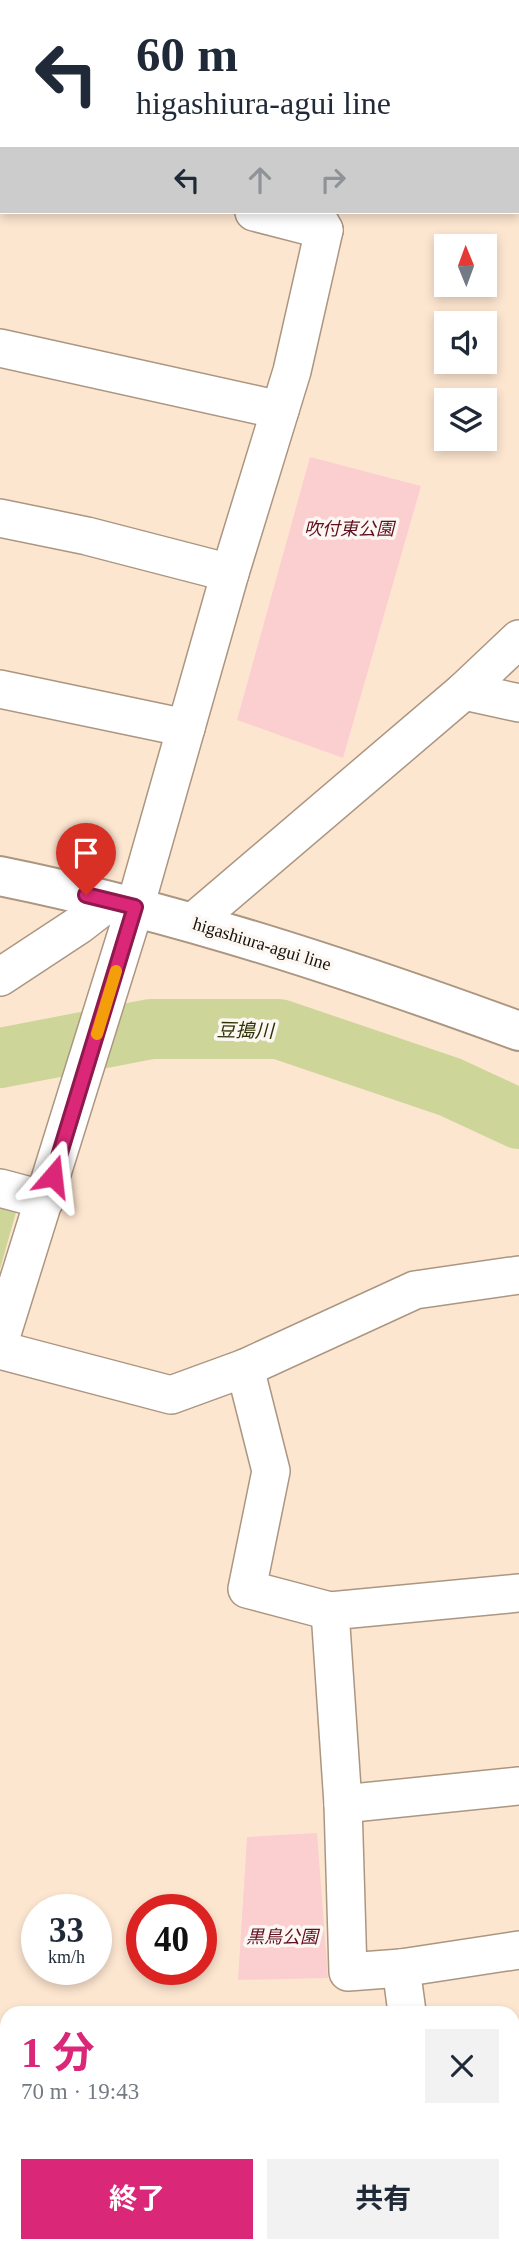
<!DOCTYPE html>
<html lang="ja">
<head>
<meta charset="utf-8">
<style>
  body { margin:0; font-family:"Times New Roman","Noto Sans JP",serif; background:#f2f2f3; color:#1f2937; height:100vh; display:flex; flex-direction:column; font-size:26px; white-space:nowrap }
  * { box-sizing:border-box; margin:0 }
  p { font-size:23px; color:#747a83 }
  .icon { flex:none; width:38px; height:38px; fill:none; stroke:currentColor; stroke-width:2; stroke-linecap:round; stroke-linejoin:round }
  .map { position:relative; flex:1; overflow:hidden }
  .side { position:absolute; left:0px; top:2006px; width:520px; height:247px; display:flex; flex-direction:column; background:#fff; border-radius:21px 21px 0 0; box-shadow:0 4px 10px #0003 }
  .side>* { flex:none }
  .top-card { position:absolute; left:0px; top:0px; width:520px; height:214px; box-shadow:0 4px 10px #0003; background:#fff; color:#1f2937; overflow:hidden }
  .needle { width:46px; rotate:359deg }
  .controls { position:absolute; left:434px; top:234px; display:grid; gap:14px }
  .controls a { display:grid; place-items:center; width:63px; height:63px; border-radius:0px; background:#fff; box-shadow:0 4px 10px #0003; font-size:35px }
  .speed { position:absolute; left:21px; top:1894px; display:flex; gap:14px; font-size:35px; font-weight:700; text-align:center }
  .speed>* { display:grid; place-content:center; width:91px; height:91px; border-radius:50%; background:#fff; box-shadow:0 4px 10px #0003; line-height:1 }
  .speed small { font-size:18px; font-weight:400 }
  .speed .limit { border:10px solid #d22; background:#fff; color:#111 }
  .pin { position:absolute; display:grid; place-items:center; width:60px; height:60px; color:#fff; margin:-72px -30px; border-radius:50% 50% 50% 0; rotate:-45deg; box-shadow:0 0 7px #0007 }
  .pin .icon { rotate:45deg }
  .me { position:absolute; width:77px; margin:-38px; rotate:17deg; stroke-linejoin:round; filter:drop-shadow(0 0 5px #0008) }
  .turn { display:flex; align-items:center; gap:24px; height:147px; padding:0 21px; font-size:32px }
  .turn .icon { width:91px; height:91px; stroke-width:2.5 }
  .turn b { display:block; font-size:49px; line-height:60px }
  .lanes { display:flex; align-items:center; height:66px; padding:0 21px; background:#0003; justify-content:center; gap:35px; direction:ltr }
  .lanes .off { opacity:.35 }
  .round { display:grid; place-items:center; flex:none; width:74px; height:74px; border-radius:0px; background:#f2f2f3 }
  .overview { display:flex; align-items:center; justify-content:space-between; height:119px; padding:0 21px }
  h1 { font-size:42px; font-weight:700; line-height:52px; color:#db2777 }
  .action { display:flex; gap:14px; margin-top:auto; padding:14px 21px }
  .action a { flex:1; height:80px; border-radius:0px; background:#db2777; color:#fff; font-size:28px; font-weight:700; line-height:80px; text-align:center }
  .action a+a { background:#f2f2f3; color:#1f2937 }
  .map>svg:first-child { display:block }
  .green { fill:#fbcfd0 }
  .water { fill:#cdd698 }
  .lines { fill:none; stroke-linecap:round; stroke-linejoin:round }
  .river { stroke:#cdd698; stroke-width:60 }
  .minor-casing { stroke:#ab9681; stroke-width:40 }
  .major-casing { stroke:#ab9681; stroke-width:42 }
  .minor { stroke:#fff; stroke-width:37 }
  .major { stroke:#fff; stroke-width:38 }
  .route-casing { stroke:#8e194d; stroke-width:18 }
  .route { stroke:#db2777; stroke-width:12 }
  .slow { stroke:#f59e0b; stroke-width:12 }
  .labels { text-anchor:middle; stroke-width:7; stroke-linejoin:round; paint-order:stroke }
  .park-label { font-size:18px; font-style:italic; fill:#600f1f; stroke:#fcf7f2 }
  .street-label { font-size:18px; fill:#171008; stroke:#fcf7f2 }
  .water-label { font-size:19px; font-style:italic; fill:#2e3202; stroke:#fcf7f2 }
</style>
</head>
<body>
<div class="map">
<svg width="519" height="2251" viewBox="0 0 519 2251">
  <rect width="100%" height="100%" fill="#fde6d0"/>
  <!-- green -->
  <g class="green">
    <path d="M310 457 421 486 343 758 237 720Z"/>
    <path d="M317 1833 328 1978 238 1980 247 1837Z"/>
  </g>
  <!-- water -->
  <path class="water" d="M0 1204 17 1209 0 1269Z"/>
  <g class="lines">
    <!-- river -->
    <path class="river" d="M0 1058 151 1029H279L450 1087 519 1119"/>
    <!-- minor casing -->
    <g class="minor-casing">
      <g id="minor">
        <path d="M175 0 177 2"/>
        <path d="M394 0 395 2"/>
        <path d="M0 151H2"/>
        <path d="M518 155H519"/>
        <path d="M254 212 324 230"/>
        <path d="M0 348 280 410"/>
        <path d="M0 518 87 536 230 573"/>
        <path d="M0 689 186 728"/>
        <path d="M464 691 519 703"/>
        <path d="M193 922 464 691 519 639"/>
        <path d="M0 977 79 925 110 901"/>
        <path d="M0 1188 45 1200"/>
        <path d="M0 1340 135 907 230 573 292 371 324 230 314 212"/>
        <path d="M0 1350 171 1395 245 1368 415 1290 519 1275"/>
        <path d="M245 1368 271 1471 247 1589 330 1611"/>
        <path d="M519 1593 330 1611 343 1804 348 1972 401 1968 519 1950"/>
        <path d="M343 1804 519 1786"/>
        <path d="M401 1968 407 2012"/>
        <path d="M513 2121 519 2120"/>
        <path d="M434 2245V2251"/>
        <path d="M0 2249 264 2248 266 2251"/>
      </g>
    </g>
    <!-- major casing -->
    <g class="major-casing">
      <path id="major" d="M0 876C178 912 349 969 519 1031"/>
    </g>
    <!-- minor -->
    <use href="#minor" class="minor"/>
    <!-- major -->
    <use href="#major" class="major"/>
  </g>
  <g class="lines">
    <!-- route casing -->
    <g class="route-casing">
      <path id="route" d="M53 1176 135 907 86 895"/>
    </g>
    <!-- route -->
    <use href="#route" class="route"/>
    <!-- slow -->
    <path class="slow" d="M97 1034 116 971"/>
  </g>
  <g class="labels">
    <!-- park labels -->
    <g class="park-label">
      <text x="349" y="535">吹付東公園</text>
      <text x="282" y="1943">黒鳥公園</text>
    </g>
    <!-- street labels -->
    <g class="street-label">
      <text transform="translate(262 944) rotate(17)" y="6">higashiura-agui line</text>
    </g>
    <!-- water labels -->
    <g class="water-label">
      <text transform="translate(245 1030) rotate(1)" y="7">豆搗川</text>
    </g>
  </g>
</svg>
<div class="controls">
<a><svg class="needle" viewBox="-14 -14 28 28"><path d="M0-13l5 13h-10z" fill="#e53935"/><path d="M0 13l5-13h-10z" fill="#747a83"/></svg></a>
<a><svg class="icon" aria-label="sound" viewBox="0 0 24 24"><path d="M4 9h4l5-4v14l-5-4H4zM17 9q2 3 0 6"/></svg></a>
<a><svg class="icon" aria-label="layers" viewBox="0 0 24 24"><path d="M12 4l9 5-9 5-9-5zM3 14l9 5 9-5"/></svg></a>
</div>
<div class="speed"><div>33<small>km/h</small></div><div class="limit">40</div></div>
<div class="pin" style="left:86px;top:895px;background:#d93025"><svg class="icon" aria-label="arrive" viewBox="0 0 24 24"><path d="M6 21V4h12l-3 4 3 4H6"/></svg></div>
<svg class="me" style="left:53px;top:1176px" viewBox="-20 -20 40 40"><path d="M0-17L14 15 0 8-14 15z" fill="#db2777" stroke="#fff" stroke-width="4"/></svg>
<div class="top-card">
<div class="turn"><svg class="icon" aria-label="left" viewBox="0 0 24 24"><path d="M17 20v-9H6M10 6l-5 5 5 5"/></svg><div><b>60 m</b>higashiura-agui line</div></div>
<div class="lanes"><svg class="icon" aria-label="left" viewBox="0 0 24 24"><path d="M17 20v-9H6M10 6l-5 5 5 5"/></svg><svg class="icon off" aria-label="ahead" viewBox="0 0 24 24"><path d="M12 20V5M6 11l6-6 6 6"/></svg><svg class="icon off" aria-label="right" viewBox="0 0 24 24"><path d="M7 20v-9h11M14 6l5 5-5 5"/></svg></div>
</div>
<section class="side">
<div class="overview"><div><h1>1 分</h1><p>70 m · 19:43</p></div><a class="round"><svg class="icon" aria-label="close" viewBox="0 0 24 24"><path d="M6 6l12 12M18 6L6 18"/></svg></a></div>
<div class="action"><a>終了</a><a>共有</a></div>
</section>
</div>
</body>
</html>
